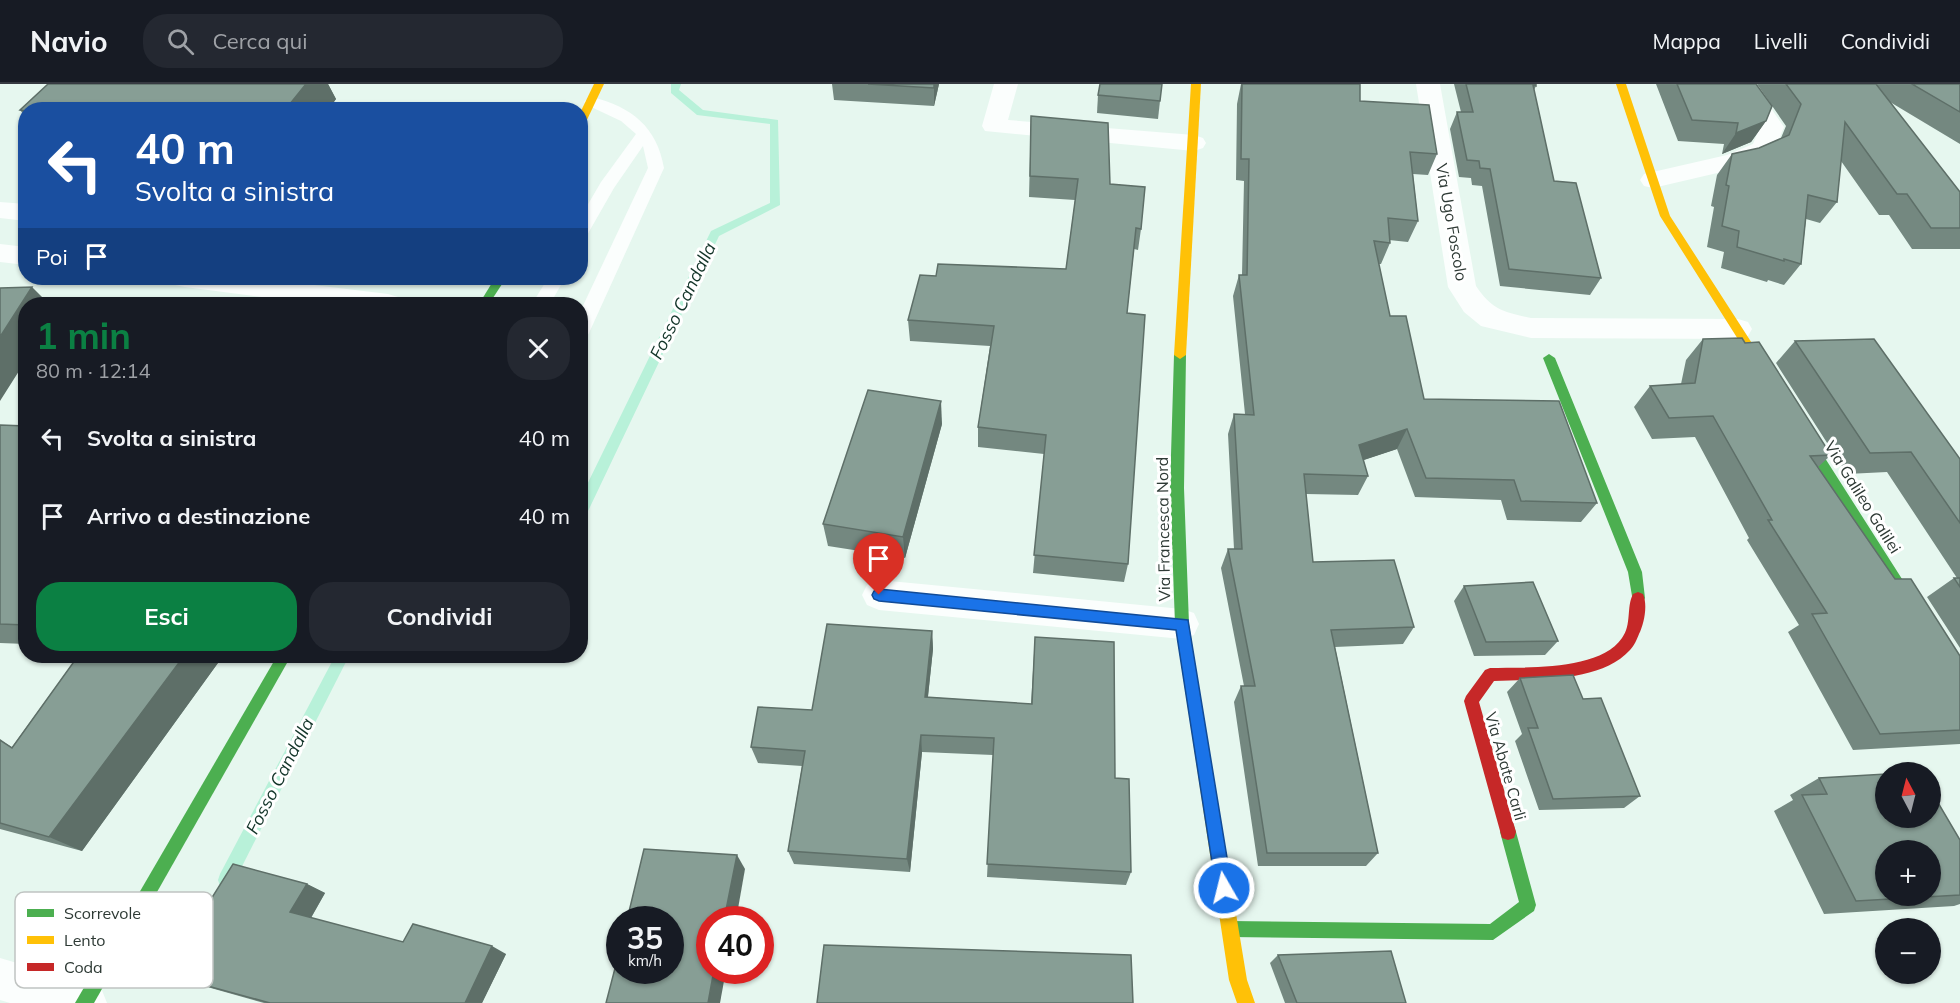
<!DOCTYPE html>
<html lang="it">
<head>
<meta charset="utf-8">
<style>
  body { margin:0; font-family:Mulish,sans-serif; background:#242831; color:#f1f3f6; height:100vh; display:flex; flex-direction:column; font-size:22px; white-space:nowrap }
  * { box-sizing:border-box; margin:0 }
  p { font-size:20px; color:#9ea1a6 }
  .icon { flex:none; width:33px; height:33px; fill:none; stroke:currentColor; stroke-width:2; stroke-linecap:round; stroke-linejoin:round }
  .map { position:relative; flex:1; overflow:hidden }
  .panel { position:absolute; left:18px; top:213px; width:570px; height:366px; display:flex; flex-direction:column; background:#171b24; border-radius:24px; box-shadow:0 2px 4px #0004 }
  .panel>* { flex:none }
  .guide { position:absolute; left:18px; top:18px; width:570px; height:183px; border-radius:24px; box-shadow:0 2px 4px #0004; background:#1a4fa0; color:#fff; overflow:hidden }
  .needle { width:39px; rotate:353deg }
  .tools { position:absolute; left:1875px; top:678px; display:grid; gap:12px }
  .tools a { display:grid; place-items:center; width:66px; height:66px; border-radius:50%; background:#171b24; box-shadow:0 2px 4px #0004; font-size:30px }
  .speed { position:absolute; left:606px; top:822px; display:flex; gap:12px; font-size:30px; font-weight:700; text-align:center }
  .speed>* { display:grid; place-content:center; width:78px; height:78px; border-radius:50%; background:#171b24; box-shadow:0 2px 4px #0004; line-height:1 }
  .speed small { font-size:15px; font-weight:400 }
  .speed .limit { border:9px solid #d22; background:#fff; color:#111 }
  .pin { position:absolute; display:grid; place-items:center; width:51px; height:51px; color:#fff; margin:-62px -26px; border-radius:50% 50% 50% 0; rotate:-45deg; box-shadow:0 0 6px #0007 }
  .pin .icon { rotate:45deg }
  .me { position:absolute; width:66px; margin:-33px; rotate:352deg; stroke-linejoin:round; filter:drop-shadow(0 0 4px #0008) }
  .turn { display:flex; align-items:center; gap:21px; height:126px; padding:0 18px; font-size:27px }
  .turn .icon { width:78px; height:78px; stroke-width:2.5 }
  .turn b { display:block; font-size:42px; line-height:51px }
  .then { display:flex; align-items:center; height:57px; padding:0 18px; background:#0003; gap:12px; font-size:22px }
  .round { display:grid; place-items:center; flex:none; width:63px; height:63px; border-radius:24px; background:#242831 }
  .headline { display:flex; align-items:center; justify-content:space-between; height:102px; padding:0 18px }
  h1 { font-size:36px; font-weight:700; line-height:45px; color:#0b8043 }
  .button { display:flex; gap:12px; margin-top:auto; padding:12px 18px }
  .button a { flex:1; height:69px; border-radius:24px; background:#0b8043; color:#fff; font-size:24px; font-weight:700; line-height:69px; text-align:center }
  .button a+a { background:#242831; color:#f1f3f6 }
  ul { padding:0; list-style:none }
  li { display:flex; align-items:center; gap:18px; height:78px; padding:0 18px }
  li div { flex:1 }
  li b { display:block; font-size:22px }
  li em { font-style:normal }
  header { display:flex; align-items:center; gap:36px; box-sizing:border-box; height:84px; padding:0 30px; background:#171b24; border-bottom:2px solid #363941 }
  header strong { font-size:28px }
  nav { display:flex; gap:33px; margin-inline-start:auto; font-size:21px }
  .search { width:420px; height:54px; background:#242831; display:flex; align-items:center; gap:15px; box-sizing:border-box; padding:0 21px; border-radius:24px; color:#9ea1a6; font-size:22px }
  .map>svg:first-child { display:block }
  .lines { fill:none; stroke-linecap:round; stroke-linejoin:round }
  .stream { fill:#b8f1d9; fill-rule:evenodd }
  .lane { fill:#fbfefd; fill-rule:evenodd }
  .street { fill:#fbfefd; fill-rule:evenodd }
  .fast { fill:#4caf50; fill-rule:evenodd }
  .slow { fill:#ffc107; fill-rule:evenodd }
  .jam { fill:#c62828; fill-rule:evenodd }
  .wall { fill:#748880 }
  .shaded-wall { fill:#5e6f68 }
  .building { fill:#879e95; stroke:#5e6f68; stroke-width:1.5; fill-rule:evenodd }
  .route { fill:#1a73e8; stroke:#114b97; stroke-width:1.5 }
  .labels { text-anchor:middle; stroke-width:6; stroke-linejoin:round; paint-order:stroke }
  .street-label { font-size:16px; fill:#2e3a35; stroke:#fff }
  .water-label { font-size:18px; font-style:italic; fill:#123428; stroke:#fff }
  .key { fill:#fff; stroke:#c0c4c2; stroke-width:1.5 }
  .key-label { font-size:16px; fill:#2e3a35 }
</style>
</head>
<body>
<header>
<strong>Navio</strong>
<div class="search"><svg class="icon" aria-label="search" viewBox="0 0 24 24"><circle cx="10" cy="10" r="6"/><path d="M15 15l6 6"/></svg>Cerca qui</div>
<nav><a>Mappa</a><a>Livelli</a><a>Condividi</a></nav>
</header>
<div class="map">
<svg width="1960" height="919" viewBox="0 0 1960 919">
  <rect width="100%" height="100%" fill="#e6f7ef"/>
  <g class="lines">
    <!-- stream -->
    <g class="stream">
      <path d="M671 0H681L679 6 703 26 778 36 780 121 719 152 590 423 588 427 580 429V415L711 147 770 119V40L697 31 671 9Z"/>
      <path d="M335 572H349L232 802 226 804 220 802 218 796 220 790Z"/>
    </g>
    <!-- lane -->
    <g class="lane">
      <path d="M592 13C632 23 657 43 664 84L589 249 586 254 580 255V228L648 84 643 62 614 104 586 153 580 154V134L601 98 636 50 621 37 587 21 584 18 587 15Z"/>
      <path d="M548 194H565L550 220H532Z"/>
    </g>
    <!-- street -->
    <g class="street">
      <path d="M994 0H1018L1008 36 1194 51 1203 54 1206 59 1203 64 1194 67 985 47 982 42Z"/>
      <path d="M1416 0H1440L1476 202C1492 226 1504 228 1531 234L1738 235 1748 238 1752 245 1748 252 1738 255 1531 254 1481 242 1464 228 1448 203Z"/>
      <path d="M1730 0H1754L1784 43 1773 70 1743 83 1653 104 1644 102 1640 96 1644 90 1727 71 1753 60 1760 43Z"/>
      <path d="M0 118 26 120V137L0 134Z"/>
      <path d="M0 160 26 163V181L0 178Z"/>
      <path d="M172 194H256L388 210 398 213 402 220H316L185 203 175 201Z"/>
      <path d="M879 496 1182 525 1194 529 1199 540 1194 551 1182 555 879 526 867 521 862 511 867 501Z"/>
      <path d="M0 874 101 904 107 919H10L0 916Z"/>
    </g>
    <!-- fast -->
    <g class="fast">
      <path d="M495 194H506L489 220H479Z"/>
      <path d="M1180 267 1186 271 1184 404 1189 540 1201 618 1199 623 1194 625 1189 623 1187 618 1175 540 1170 404 1174 271Z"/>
      <path d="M1549 270 1555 274 1642 488 1645 514 1643 518 1638 520 1633 518 1628 488 1543 274Z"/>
      <path d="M1798 336 1802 338 1960 586V606L1955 604 1794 344 1792 341Z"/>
      <path d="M277 572H291L94 919H75Z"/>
      <path d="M1508 740 1514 742 1516 748 1536 821 1534 827 1493 856 1230 853 1224 851 1222 845 1224 839 1230 837 1490 840 1519 818 1500 748 1502 742Z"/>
    </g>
    <!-- slow -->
    <g class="slow">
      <path d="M594 0H604L585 40 580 43V29Z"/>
      <path d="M1191 0H1201L1186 271 1180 275 1174 271Z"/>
      <path d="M1616 0H1626L1670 132 1775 295 1777 298 1775 301H1767L1660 132Z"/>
      <path d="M1194 611 1199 613 1201 618 1247 896 1255 919H1237L1229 896 1187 618 1189 613Z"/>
    </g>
    <!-- jam -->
    <path class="jam" d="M1638 508 1643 510C1648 521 1644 540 1639 550 1637 555 1634 562 1630 566 1600 599 1535 595 1494 597L1479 618 1516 748 1514 754 1508 756 1502 754 1464 617 1466 612 1485 586 1490 584C1526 583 1600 587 1622 554 1632 540 1626 524 1633 510Z"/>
  </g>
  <!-- wall -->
  <g class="wall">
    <path d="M48 0H328L336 15 328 26H26V33L20 26Z"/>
    <path d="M832 0H939L934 22 834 16Z"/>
    <path d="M1241 0 1360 17 1437 70 1428 91 1413 90 1418 137 1408 158 1389 156 1390 159 1381 180H1379L1390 232 1424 315 1597 419 1581 438 1507 436 1501 416 1415 413 1397 365 1363 376 1368 392 1358 411 1306 410 1313 478 1414 543 1403 560 1335 563 1378 769 1366 782H1258L1234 618 1241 602H1244L1221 484 1228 465H1234L1228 350 1234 330H1245L1233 212 1239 191H1242L1244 97 1236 96 1237 20Z"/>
    <path d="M1454 0H1536V2L1534 6 1554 97 1601 194 1590 211 1500 202 1482 102 1472 101 1471 94 1459 93 1450 45 1457 28H1461Z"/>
    <path d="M1656 0H1756L1766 37 1751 58 1722 70 1724 60 1678 57Z"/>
    <path d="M1757 0H1960V60L1890 18 1960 108V165H1912L1889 131H1879L1841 77 1837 118 1820 139 1806 135 1801 180 1784 201 1768 196 1767 198 1721 184 1724 168 1707 163 1714 123 1711 122 1717 91 1732 70 1759 64 1781 54 1786 42Z"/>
    <path d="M1098 11 1160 17 1158 35 1097 29Z"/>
    <path d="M1031 32 1110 100 1141 145 1138 166 1134 165 1127 229 1128 480 1124 498 1033 489 1044 370 978 363V343L990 262 910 257 908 236 1066 185 1075 116 1029 113Z"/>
    <path d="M1703 255 1745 259 1831 371 1818 383 1895 495 1960 572V660L1853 666 1788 548 1799 541 1747 456 1749 454 1695 353 1652 355 1634 323 1650 302 1681 300 1686 276Z"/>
    <path d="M1795 257 1960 375V564L1927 513 1954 494H1957L1887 388 1847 390 1776 279Z"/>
    <path d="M942 340 905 474 828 462 823 440Z"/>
    <path d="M0 341 26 342V560L0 559Z"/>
    <path d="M1464 502 1558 557 1545 571 1474 572 1454 517Z"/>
    <path d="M932 547 933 565 928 613 1031 620 1035 553 1115 694 1131 788 1126 801 987 793 993 671 922 668 910 788 794 780 788 767 802 682 758 679 751 663 812 626Z"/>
    <path d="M78 572H223L82 767 0 745V656L12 663Z"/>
    <path d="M1520 594 1583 615 1640 712 1624 724 1539 726 1515 657 1522 650 1507 608Z"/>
    <path d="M1819 694 1960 756V820L1954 822 1824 830 1774 727 1793 716 1790 711Z"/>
    <path d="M307 800 325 809 311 834 403 858 506 870 482 919H264L186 897 164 890Z"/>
    <path d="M1278 871 1406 919H1285L1270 879Z"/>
  </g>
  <!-- shaded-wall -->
  <g class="shaded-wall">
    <path d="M306 0H328L336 15 328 26H285Z"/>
    <path d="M934 0H939L934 22Z"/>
    <path d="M1766 37 1751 58 1722 70 1736 49Z"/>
    <path d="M32 203 49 220H26V276L0 317V253Z"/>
    <path d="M941 317 942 340 905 474 903 453Z"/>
    <path d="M1407 345 1397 365 1349 381 1359 361Z"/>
    <path d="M932 547 933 565 926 630 925 613Z"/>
    <path d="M184 572H223L82 767 49 753Z"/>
    <path d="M921 651 922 668 910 788 907 775Z"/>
    <path d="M737 771 745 785 736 836H724Z"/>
    <path d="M307 800 325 809 309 837 290 828Z"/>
    <path d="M492 862 506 870 482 919H465Z"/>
    <path d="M714 886H726L720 919H708Z"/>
  </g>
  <!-- building -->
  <g class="building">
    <path d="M48 0H306L285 26H26V27L20 26Z"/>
    <path d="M868 0H934V4Z"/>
    <path d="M1100 0H1162L1160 17 1098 11Z"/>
    <path d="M1242 0H1360V17L1429 21 1437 70 1410 68 1418 137 1388 134 1390 159 1374 157 1390 232H1406L1424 315 1559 317 1597 419 1521 417 1514 396 1426 394 1407 345 1359 361 1368 392 1304 390 1313 478 1394 476 1414 543 1331 546 1378 769H1267L1241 602H1255L1228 465H1242L1234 330 1254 331 1239 191H1247L1249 75H1241Z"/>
    <path d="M1466 0H1536V2L1533 1 1554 97 1576 99 1601 194 1509 185 1490 85 1480 84 1479 77 1467 76 1457 28H1473Z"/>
    <path d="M1677 0H1756L1772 22 1766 37 1736 49 1738 39 1692 36Z"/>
    <path d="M1786 0H1876L1960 108V144H1931L1907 110H1897L1845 38 1837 118 1808 111 1801 180 1784 175V177L1737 163 1739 147 1722 142 1729 102 1726 101 1732 70 1759 64 1789 51 1801 20Z"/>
    <path d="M1912 0H1960V28Z"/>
    <path d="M1031 32 1108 39 1110 100 1145 103 1141 145 1136 144 1127 229 1145 231 1128 480 1034 471 1046 351 978 343 994 242 908 236 920 191 936 192 938 180 1066 185 1078 95 1030 92Z"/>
    <path d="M32 203 0 253V204Z"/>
    <path d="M1742 254 1745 259 1759 258 1831 371 1810 372 1895 495H1911L1960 572V646L1880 650 1812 530 1827 529 1768 436H1772L1713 332 1669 334 1650 302 1695 299 1703 255Z"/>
    <path d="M1874 255 1960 375V439L1911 368 1870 369 1795 257Z"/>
    <path d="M868 306 941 317 903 453 823 440Z"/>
    <path d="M0 341 26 342V541L0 540Z"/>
    <path d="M1954 494H1960V503Z"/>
    <path d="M1533 498 1558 557 1486 558 1464 502Z"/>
    <path d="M827 540 932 547 925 613 1032 620 1035 553 1114 558 1115 694 1129 695 1131 788 987 780 994 654 921 651 907 775 788 767 805 667 751 663 758 623 812 626Z"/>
    <path d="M78 572H184L49 753 0 739V656L12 664Z"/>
    <path d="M1573 591 1583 615 1601 614 1640 712 1553 715 1528 644H1538L1520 594Z"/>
    <path d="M1886 690V734H1930V705L1960 756V811L1856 817 1802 711 1827 710 1819 694ZM1886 766H1930V812H1886Z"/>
    <path d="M644 765 737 771 724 836H710V886H714L708 919H606L620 865V886H670V836H627Z"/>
    <path d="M233 780 307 800 290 828 403 858 413 840 492 862 465 919H270L164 890Z"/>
    <path d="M824 861 1131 871 1133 919H817Z"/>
    <path d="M1391 867 1406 919H1297L1278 871Z"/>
  </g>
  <!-- route -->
  <path class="route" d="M879 505 1188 536 1232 804 1230 810 1224 812 1218 810 1216 804 1176 546 879 517 874 515 872 511 874 507Z"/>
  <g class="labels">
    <!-- street labels -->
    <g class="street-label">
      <text transform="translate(1452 138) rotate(80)" y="6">Via Ugo Foscolo</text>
      <text transform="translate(1863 413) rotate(58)" y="6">Via Galileo Galilei</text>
      <text transform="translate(1163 445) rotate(-91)" y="6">Via Francesca Nord</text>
      <text transform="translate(1506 682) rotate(74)" y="6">Via Abate Carli</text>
    </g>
    <!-- water labels -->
    <g class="water-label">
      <text transform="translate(683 217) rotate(-64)" y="6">Fosso Candalla</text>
      <text transform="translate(280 692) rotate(-63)" y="6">Fosso Candalla</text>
    </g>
  </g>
  <!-- legend -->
  <rect x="15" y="808" width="198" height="96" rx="9" class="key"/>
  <rect x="27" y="825" width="27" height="8" fill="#4caf50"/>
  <rect x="27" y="852" width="27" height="8" fill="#ffc107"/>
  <rect x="27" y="879" width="27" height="8" fill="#c62828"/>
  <g class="key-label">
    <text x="64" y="835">Scorrevole</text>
    <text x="64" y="862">Lento</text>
    <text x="64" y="889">Coda</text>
  </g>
</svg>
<div class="tools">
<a><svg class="needle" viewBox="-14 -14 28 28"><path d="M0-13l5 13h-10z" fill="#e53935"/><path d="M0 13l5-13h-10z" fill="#9ea1a6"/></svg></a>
<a>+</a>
<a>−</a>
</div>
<div class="speed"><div>35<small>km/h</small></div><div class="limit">40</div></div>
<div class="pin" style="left:879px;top:511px;background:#d93025"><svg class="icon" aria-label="arrive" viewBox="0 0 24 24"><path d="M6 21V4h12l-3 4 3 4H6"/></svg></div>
<svg class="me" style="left:1224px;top:804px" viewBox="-20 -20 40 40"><circle r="17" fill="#1a73e8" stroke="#fff" stroke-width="3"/><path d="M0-11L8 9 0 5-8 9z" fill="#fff"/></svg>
<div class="guide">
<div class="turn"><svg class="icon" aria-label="left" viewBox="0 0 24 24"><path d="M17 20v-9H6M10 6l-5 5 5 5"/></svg><div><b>40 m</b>Svolta a sinistra</div></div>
<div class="then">Poi<svg class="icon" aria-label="arrive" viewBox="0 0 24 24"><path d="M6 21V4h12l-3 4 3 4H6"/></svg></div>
</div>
<section class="panel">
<div class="headline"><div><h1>1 min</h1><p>80 m · 12:14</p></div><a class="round"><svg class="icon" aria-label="close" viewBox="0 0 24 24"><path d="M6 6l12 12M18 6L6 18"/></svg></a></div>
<ul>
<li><svg class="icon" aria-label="left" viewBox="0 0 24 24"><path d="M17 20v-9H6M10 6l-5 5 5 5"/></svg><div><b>Svolta a sinistra</b></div><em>40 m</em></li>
<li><svg class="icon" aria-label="arrive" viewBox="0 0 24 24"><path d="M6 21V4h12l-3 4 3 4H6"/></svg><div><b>Arrivo a destinazione</b></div><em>40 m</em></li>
</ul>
<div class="button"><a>Esci</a><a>Condividi</a></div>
</section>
</div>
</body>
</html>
